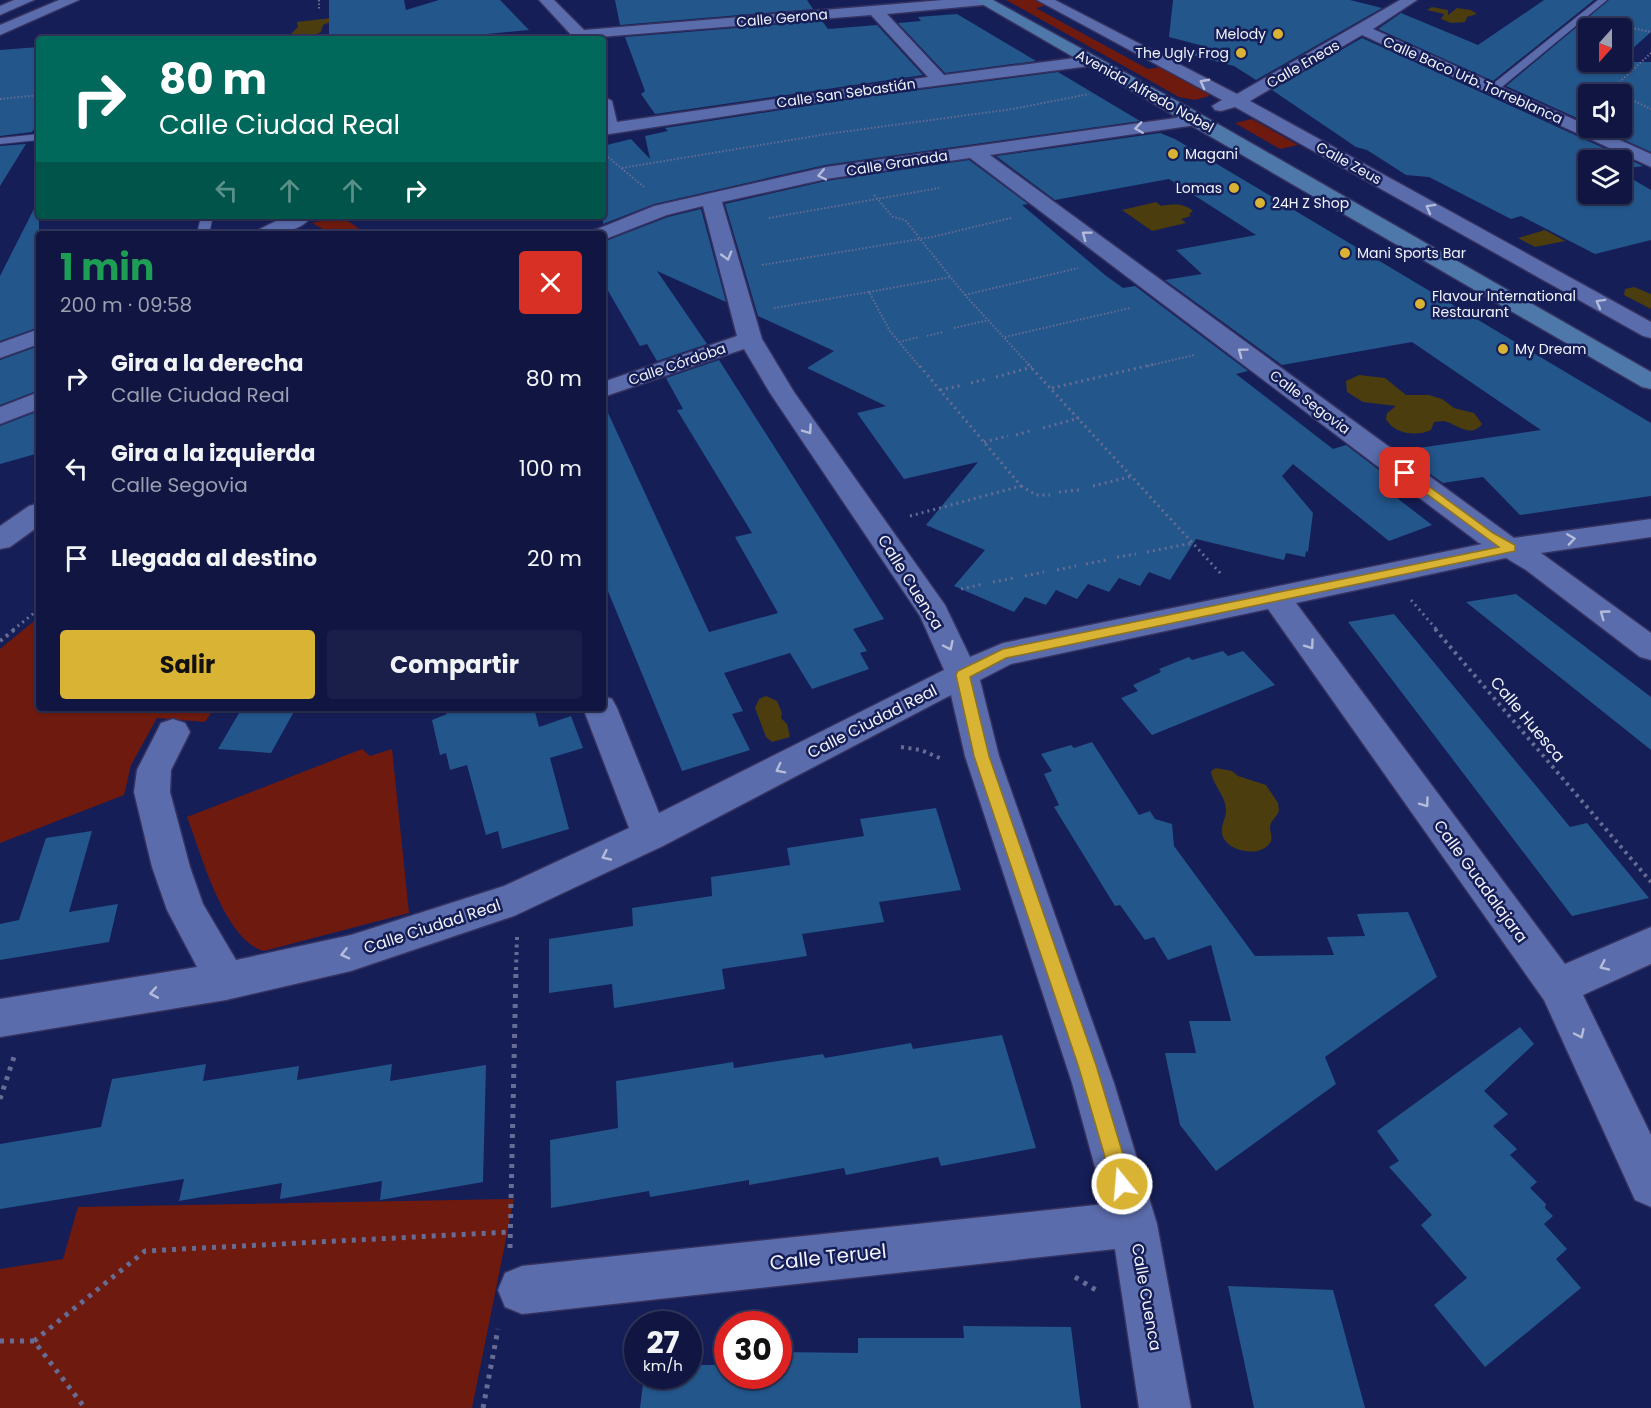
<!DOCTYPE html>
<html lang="es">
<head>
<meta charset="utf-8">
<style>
  body { margin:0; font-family:Poppins,sans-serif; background:#191f48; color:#f1f3f6; height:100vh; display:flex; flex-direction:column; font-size:22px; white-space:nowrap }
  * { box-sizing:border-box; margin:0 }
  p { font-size:20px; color:#9c9fb1 }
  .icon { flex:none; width:33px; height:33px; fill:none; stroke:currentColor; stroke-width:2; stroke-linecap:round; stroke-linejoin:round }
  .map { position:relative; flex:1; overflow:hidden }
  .drawer { position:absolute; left:36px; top:231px; width:570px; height:480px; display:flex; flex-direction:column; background:#101641; border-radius:6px; box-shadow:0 2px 4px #0004,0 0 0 2px #30355a }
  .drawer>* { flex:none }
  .hud { position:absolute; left:36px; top:36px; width:570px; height:183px; border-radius:6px; box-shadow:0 2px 4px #0004,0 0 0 2px #30355a; background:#00695c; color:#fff; overflow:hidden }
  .needle { width:39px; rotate:201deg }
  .tools { position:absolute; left:1578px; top:18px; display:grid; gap:12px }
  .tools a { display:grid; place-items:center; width:54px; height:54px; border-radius:6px; background:#101641; box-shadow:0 2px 4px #0004,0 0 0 2px #30355a; font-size:30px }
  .speed { position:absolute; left:624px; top:1311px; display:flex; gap:12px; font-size:30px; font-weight:700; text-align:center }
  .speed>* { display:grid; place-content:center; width:78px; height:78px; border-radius:50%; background:#101641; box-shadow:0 2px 4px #0004,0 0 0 2px #30355a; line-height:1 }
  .speed small { font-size:15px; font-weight:400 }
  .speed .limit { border:9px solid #d22; background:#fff; color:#111 }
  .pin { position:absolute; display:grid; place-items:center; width:51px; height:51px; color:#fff; margin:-26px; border-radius:12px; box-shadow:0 3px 9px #0006 }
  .me { position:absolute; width:66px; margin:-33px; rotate:343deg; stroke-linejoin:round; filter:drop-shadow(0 0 4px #0008) }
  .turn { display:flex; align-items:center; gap:21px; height:126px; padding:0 24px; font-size:27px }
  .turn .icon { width:78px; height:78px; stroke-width:2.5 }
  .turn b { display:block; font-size:42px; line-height:51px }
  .lanes { display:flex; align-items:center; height:57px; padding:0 24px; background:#0003; justify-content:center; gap:30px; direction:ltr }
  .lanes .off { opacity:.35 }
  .round { display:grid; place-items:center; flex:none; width:63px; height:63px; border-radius:6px; background:#191f48 }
  .summary { display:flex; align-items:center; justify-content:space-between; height:102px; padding:0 24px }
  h1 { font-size:36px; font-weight:700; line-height:45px; color:#1e9e55 }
  .cta { display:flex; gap:12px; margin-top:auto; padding:12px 24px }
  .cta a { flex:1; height:69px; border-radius:6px; background:#d9b334; color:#111; font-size:24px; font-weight:700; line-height:69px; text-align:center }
  .cta a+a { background:#191f48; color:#f1f3f6 }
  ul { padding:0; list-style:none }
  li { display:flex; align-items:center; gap:18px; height:90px; padding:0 24px }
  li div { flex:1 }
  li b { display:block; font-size:22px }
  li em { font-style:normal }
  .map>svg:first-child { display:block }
  .green { fill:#6e1a0e }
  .water { fill:#4b3d0e }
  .building { fill:#23568b }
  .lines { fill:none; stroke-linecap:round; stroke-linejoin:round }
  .service-casing { stroke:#353260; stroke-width:2 }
  .minor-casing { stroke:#353260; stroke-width:3 }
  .tertiary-casing { stroke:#353260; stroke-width:3 }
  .secondary-casing { stroke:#353260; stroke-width:3 }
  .path-far3 { stroke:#666c93; stroke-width:2; stroke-dasharray:1.5 2; stroke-linecap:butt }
  .path-far2 { stroke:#666c93; stroke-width:3; stroke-dasharray:2 4; stroke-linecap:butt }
  .path-far1 { stroke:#666c93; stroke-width:4; stroke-dasharray:3 4.5; stroke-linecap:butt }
  .path { stroke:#666c93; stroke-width:5; stroke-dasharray:4 6; stroke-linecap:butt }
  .service { fill:#5b6cac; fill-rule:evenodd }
  .minor { fill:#5b6cac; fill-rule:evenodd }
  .tertiary { fill:#5b6cac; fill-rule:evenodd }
  .secondary { fill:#4e78aa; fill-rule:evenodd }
  .oneway { stroke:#b4bcda }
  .route { fill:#d9b334; stroke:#8d7422; stroke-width:1.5 }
  .poi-dot { fill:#d9b334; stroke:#161e57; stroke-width:2 }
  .labels { text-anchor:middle; stroke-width:5; stroke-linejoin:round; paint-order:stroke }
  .far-street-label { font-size:14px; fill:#eff2f9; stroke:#161e57 }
  .far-poi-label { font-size:14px; fill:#eff2f9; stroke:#161e57; text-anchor:start }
  .street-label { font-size:16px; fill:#eff2f9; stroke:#161e57 }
  .near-street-label { font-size:20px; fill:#eff2f9; stroke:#161e57 }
</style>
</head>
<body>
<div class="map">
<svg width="1651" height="1408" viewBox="0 0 1651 1408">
  <rect width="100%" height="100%" fill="#161e57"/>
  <!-- green -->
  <g class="green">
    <path d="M1006 0H1037L1047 5 1036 8 1148 69 1161 67 1208 92 1209 96 1195 100 1179 97Z"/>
    <path d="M1252 119 1298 145 1280 149 1235 123Z"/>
    <path d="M340 216 367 234H332L312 223Z"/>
    <path d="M39 617V708H214L205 722 157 718 131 765 124 795 0 843V649Z"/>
    <path d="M362 749 370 756 392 749 409 913 264 951C224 940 201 853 187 817Z"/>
    <path d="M514 1199 472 1408H0V1269L63 1259 78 1207Z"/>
  </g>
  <!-- water -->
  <g class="water">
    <path d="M1432 7 1448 10V15L1457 8 1471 10 1477 14 1467 17 1465 22 1451 23 1441 19 1444 14 1427 10Z"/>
    <path d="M331 18 332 21 323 25 321 32C312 37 300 40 291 34L298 27 297 22Z"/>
    <path d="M1156 202 1161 206C1172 204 1184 203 1193 211L1189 214 1191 216 1181 219 1186 223 1152 231 1122 210Z"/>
    <path d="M1545 230 1565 241 1535 247 1518 238Z"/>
    <path d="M1634 287 1651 294V309L1624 295 1625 289Z"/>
    <path d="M1359 375 1385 378 1406 395H1429L1442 399 1454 408 1474 413 1482 424C1470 439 1457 424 1444 421 1441 421 1437 422 1434 422L1431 430C1416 437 1394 434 1386 419L1387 413 1396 406 1363 402 1347 392 1346 381Z"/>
    <path d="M766 696 777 701 782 713 781 718 787 724 790 737 772 742 766 737 755 708 759 699Z"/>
    <path d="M1216 768 1232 771 1238 776 1266 785 1278 803 1279 811C1277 816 1273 819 1271 823 1268 829 1273 835 1271 841 1263 858 1230 853 1223 837 1219 827 1226 820 1226 810 1226 796 1212 784 1211 771Z"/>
  </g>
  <!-- building -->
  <g class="building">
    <path d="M329 0H404L406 10 439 0H500L529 30 437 39H329Z"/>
    <path d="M615 0H807L813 9 620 25Z"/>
    <path d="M1173 0H1350L1382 8 1256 80 1234 66 1192 55 1207 47 1169 37Z"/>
    <path d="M1544 0H1594L1493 81 1378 29 1401 13 1478 45Z"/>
    <path d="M1609 0H1651V32L1622 58V28H1588V62H1651V152L1598 128H1622V94H1588V123L1506 86Z"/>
    <path d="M957 14 1036 61 945 73 898 23 921 21 918 17Z"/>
    <path d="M822 21 828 29 877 25 923 75 655 114 641 94 645 91 625 37Z"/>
    <path d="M1362 38 1643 166 1622 169V160H1588V194H1622V173L1651 190V240L1595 254 1521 216 1511 219 1429 177 1406 175 1367 150 1356 147 1272 90Z"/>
    <path d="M39 47V122L32 132 0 136V50Z"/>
    <path d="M1058 72 1140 121 825 165 654 204 603 224V146L631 139 650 159 645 136 668 131 665 128 864 97Z"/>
    <path d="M1160 133 1175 139 1651 423V496L1520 515 1483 477 1443 483 1398 451 1541 430 1412 342 1282 365 1165 280 1202 274 1176 250 1256 235 1169 179 1055 200 996 156Z"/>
    <path d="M26 144 0 186V146Z"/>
    <path d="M969 160 1028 204 1022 205 1105 275 1123 288 1135 286 1248 371 1236 374 1333 449 1346 445 1404 489 1388 491 1432 525 1389 541 1293 464 1282 476 1313 513 1308 552 1306 551 1305 557 1286 553 1284 560 1196 539 1170 580 1149 572 1140 586 1119 578 1109 592 1088 584 1077 599 1056 590 1046 605 1025 597 1014 612 954 586 985 550 926 525 978 462 904 479 857 413 886 406 807 368 834 351 758 316 725 204 826 181Z"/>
    <path d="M39 199V327L0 341V276Z"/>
    <path d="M701 209 726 302 657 271 707 344 657 361 647 344 640 346 603 282V242L668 217Z"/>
    <path d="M39 346V390L0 405V360Z"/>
    <path d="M719 360 884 619 853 629 867 651 860 653 869 669 812 689 790 653 724 673 743 711 732 714 750 750 682 771 603 579V402L709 632 778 613 735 537 752 533 677 410 683 409 666 378Z"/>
    <path d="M39 411V453L0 464V426Z"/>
    <path d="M1516 594 1651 697V750L1466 602Z"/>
    <path d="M1394 614 1570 827 1587 823 1649 898 1572 916 1348 622Z"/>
    <path d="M1223 651 1228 656 1243 651 1275 685 1152 735 1121 698 1138 691 1133 685 1161 672 1159 669 1189 657 1192 660Z"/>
    <path d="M242 708H296L271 753 218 749Z"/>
    <path d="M446 708H534L539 727 571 716 583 748 550 758 569 829 502 849 498 831 486 835 467 765 450 770 446 753 440 755 432 720 447 714Z"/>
    <path d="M1092 742 1139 815 1150 811 1155 819 1172 824 1174 846 1255 956 1334 955 1327 937 1365 936 1357 914 1408 912 1437 977 1325 1057 1336 1084 1216 1171 1180 1125 1165 1053H1196L1189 1021H1231L1211 945 1168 960 1154 937 1145 940 1120 905 1115 906 1054 807 1059 805 1044 774 1052 771 1041 754 1071 745 1074 748Z"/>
    <path d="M936 808 961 890 879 902 884 922 802 934 807 956 722 969 725 989 614 1008 612 984 549 993V939L633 926 632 908 712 896 711 877 790 865 787 848 864 836 860 819Z"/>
    <path d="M92 831 69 912 118 904 109 942 0 960V924L19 920 46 838Z"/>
    <path d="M1520 1027 1534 1044 1484 1091 1508 1114 1493 1126 1517 1149 1510 1155 1537 1182 1530 1188 1546 1204 1545 1208 1553 1216 1544 1224 1567 1249 1556 1259 1581 1288 1485 1367 1434 1305 1467 1278 1421 1225 1432 1215 1389 1167 1399 1161 1377 1131Z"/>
    <path d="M1002 1035 1036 1148 941 1166 938 1157 846 1175 844 1168 749 1185V1180L650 1197 649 1191 551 1208 550 1140 618 1128 616 1081 733 1062 734 1068 823 1054 825 1058 911 1043 913 1049Z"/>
    <path d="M206 1064 203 1081 299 1066 297 1080 392 1064 390 1081 486 1065 483 1182 380 1200 382 1181 280 1199 282 1183 179 1201 184 1179 0 1209V1144L101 1127 112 1079Z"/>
    <path d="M1228 1286 1333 1290 1365 1408H1254Z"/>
    <path d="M963 1326 1071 1327 1081 1408H640L644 1376H688V1365H728V1376H778V1352L858 1353V1338H964Z"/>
  </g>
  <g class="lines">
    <!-- service casing -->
    <g class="service-casing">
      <g id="service">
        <path d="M1598 0H1607L1497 91H1489V87Z"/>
        <path d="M39 134V140L0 144V138Z"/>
        <path d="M201 216H213L209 234H197Z"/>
      </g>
    </g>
    <!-- minor casing -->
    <g class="minor-casing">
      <g id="minor">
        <path d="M14 0H34L0 15V6Z"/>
        <path d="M539 0H554L584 30 943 0H990L988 4 983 5 887 14 944 75 1090 56 1098 61 1090 66 864 95 603 135V96L612 101 617 122 928 77 871 15 575 39Z"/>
        <path d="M1037 0H1055L1237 94 1400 0H1417L1373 29 1651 154V167L1362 35 1250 101 1651 322V338L1643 336 1235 107 1221 111 1215 110 1212 106 1222 100Z"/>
        <path d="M1197 115 1203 116 1206 120 1203 124 990 155 1514 538 1651 519V537L1541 553 1651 633V660L1640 657 1526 570 1506 558 1296 603 1565 964 1651 927V964L1583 995 1651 1135V1207L1635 1200 1544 1000 1268 609 1011 664 980 680 999 756 1114 1083 1157 1224 1191 1408H1139L1115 1249 522 1314 505 1307 498 1290 505 1273 522 1266 1105 1204 1072 1083 965 756 951 695 663 846 514 916 351 971 226 1000 0 1037V999L197 967 167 910 152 867 134 792 137 770 161 723 173 719 185 723 190 732 171 770 170 792 190 867 203 904 236 960 351 935 504 886 629 828 583 708H603V696L612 699 617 708 659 813 944 670 920 616 770 393 744 349 603 397V382L737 336 703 206 667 215 603 240V234H592L595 230 654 206 826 167ZM970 158 1479 543 1482 544 1003 643 970 657 945 605 794 392 762 339 722 202 826 179Z"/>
        <path d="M286 216H312C300 233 274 234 255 234L258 230Z"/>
        <path d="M39 329V344L0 358V343Z"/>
        <path d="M39 392V409L0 424V407Z"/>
        <path d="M39 503V526L10 547 0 549V526L29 506Z"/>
      </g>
    </g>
    <!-- tertiary casing -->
    <g class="tertiary-casing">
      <path id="tertiary" d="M59 0H79L0 35V25Z"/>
    </g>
    <!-- secondary casing -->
    <g class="secondary-casing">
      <path id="secondary" d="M975 0H993L1197 112 1651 372V389L1642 387Z"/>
    </g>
    <!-- path-far3 -->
    <g class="path-far3">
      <path d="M319 0V9"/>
      <path d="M1614 24 1651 32"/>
      <path d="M1620 94 1611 90 1651 53"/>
      <path d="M1622 95 1651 109"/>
      <path d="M0 99 39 95"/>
      <path d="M608 157 644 187"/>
      <path d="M622 168 827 134 1013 109 1089 94"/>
      <path d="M874 195 893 217 905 220 965 295 1030 366"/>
      <path d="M769 218 939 188"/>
      <path d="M762 265 932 237 1011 218"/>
      <path d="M869 292 951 277"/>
      <path d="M965 295 1078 268"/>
      <path d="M774 308 869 292 890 331 919 366"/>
      <path d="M954 328 989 320"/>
      <path d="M927 336 943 332"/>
      <path d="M1005 337 1130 308"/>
      <path d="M899 342 919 337"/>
      <path d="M1148 366 1194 355"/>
    </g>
    <!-- path-far2 -->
    <g class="path-far2">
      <path d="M1028 364 1222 575"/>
      <path d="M996 377 1032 367"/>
      <path d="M971 383 987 379"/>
      <path d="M1052 388 1155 364"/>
      <path d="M940 390 963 385"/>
      <path d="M1043 428 1079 418"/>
      <path d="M1016 435 1033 430"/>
      <path d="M984 442 1008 436"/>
      <path d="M1021 486 1036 495H1050"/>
      <path d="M1093 486 1133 476"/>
      <path d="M1059 492 1079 490"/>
      <path d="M910 516 1021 486 918 364"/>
      <path d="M1147 552 1193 543"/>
      <path d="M1117 557 1136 554"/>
      <path d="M1086 564 1106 560"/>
      <path d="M1057 570 1076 566"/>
      <path d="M1025 576 1044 572"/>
      <path d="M993 582 1014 578"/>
      <path d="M961 589 983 584"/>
      <path d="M1411 600 1437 630"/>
      <path d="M13 630 39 609"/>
    </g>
    <!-- path-far1 -->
    <g class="path-far1">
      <path d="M1435 629 1651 882"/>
      <path d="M0 641 15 629"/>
      <path d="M901 747 921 750 942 759"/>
      <path d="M516 970 517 937"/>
    </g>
    <!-- path -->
    <g class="path">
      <path d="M0 1099 14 1057"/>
      <path d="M510 1248 516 969"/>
      <path d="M1075 1277 1099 1292"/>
      <path d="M0 1341H34L85 1408"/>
      <path d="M34 1341 145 1251 510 1232"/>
      <path d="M483 1408 498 1329"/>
    </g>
    <!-- service -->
    <use href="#service" class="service"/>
    <!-- minor -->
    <use href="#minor" class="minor"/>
    <!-- tertiary -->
    <use href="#tertiary" class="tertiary"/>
    <!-- secondary -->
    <use href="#secondary" class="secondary"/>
  </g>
  <!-- one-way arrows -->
  <defs><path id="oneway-chevron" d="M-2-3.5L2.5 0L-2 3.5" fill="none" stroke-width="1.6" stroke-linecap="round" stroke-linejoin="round" transform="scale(1.5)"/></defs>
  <g class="oneway">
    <use href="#oneway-chevron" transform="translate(1204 83) rotate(-152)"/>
    <use href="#oneway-chevron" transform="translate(1139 128) rotate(172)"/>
    <use href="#oneway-chevron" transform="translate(822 175) rotate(168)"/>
    <use href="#oneway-chevron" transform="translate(1430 208) rotate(-151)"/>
    <use href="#oneway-chevron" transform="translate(1086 235) rotate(-143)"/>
    <use href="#oneway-chevron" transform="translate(727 256) rotate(74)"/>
    <use href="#oneway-chevron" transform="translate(1600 303) rotate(-151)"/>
    <use href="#oneway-chevron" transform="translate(1242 352) rotate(-143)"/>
    <use href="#oneway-chevron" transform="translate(808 430) rotate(55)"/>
    <use href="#oneway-chevron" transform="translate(1571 539) rotate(-8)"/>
    <use href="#oneway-chevron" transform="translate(1604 614) rotate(-144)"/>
    <use href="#oneway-chevron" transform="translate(1310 645) rotate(54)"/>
    <use href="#oneway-chevron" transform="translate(949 646) rotate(65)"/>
    <use href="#oneway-chevron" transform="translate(780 769) rotate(153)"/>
    <use href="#oneway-chevron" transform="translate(1425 803) rotate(54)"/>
    <use href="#oneway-chevron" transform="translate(606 856) rotate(155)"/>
    <use href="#oneway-chevron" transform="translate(345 954) rotate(166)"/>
    <use href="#oneway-chevron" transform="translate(1604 966) rotate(155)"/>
    <use href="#oneway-chevron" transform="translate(154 993) rotate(170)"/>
    <use href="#oneway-chevron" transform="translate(1580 1034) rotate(65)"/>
  </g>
  <!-- route -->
  <path class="route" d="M1405 469 1493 533 1515 545V551L1006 658 970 677 989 756 1096 1065 1132 1184 1129 1190 1122 1193 1116 1190 1113 1184 1078 1065 974 756 956 675 958 671 1003 649 1499 547 1401 475V470Z"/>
  <!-- markers -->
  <g class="poi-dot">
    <circle cx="1278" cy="34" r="6"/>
    <circle cx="1241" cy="53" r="6"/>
    <circle cx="1173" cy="154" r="6"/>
    <circle cx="1234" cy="188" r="6"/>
    <circle cx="1260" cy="203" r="6"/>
    <circle cx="1345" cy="253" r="6"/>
    <circle cx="1420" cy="304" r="6"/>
    <circle cx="1503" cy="349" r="6"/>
  </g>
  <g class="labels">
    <!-- far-street labels -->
    <g class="far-street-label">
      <text transform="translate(782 18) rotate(-5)" y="5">Calle Gerona</text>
      <text transform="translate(1303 64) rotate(-30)" y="5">Calle Eneas</text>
      <text transform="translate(1473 80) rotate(24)" y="5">Calle Baco Urb. Torreblanca</text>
      <text transform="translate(1145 91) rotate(29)" y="5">Avenida Alfredo Nobel</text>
      <text transform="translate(846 93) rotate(-8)" y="5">Calle San Sebastián</text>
      <text transform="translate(897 163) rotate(-9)" y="5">Calle Granada</text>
      <text transform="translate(1349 163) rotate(29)" y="5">Calle Zeus</text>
      <text transform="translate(677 364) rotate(-19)" y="5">Calle Córdoba</text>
      <text transform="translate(1310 402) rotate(37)" y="5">Calle Segovia</text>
    </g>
    <!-- far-poi labels -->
    <g class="far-poi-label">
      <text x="1266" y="39" text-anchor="end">Melody</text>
      <text x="1229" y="58" text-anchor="end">The Ugly Frog</text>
      <text x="1185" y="159">Magani</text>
      <text x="1222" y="193" text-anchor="end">Lomas</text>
      <text x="1272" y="208">24H Z Shop</text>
      <text x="1357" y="258">Mani Sports Bar</text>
      <text x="1432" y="301">Flavour International<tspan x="1432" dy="16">Restaurant</tspan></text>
      <text x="1515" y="354">My Dream</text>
    </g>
    <!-- street labels -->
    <g class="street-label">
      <text transform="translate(911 582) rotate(58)" y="6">Calle Cuenca</text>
      <text transform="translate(1528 719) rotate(50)" y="6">Calle Huesca</text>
      <text transform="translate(872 721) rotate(-27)" y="6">Calle Ciudad Real</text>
      <text transform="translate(1481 881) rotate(54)" y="6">Calle Guadalajara</text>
      <text transform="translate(432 926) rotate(-18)" y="6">Calle Ciudad Real</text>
      <text transform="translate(1147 1297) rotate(80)" y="6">Calle Cuenca</text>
    </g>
    <!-- near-street labels -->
    <g class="near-street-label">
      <text transform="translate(828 1257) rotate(-6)" y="7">Calle Teruel</text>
    </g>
  </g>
</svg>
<div class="tools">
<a><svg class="needle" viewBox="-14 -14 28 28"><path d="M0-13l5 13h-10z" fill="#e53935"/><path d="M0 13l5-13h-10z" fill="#9c9fb1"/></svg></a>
<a><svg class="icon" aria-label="sound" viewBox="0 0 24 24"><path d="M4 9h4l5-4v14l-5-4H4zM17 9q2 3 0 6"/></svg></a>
<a><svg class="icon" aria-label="layers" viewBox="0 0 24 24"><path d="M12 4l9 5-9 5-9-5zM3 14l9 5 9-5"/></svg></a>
</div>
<div class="speed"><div>27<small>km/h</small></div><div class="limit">30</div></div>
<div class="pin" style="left:1405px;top:473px;background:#d93025"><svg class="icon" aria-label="arrive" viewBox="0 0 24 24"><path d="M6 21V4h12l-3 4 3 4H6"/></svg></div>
<svg class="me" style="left:1122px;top:1184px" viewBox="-20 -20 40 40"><circle r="17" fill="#d9b334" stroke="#fff" stroke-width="3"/><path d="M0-11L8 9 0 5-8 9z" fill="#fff"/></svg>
<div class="hud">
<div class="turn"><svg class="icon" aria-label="right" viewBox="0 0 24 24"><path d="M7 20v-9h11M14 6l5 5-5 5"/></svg><div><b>80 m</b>Calle Ciudad Real</div></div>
<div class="lanes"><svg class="icon off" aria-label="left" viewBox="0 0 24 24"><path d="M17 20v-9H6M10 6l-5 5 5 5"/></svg><svg class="icon off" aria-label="ahead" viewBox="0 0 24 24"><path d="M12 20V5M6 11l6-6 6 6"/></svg><svg class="icon off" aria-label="ahead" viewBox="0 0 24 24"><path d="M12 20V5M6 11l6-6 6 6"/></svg><svg class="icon" aria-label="right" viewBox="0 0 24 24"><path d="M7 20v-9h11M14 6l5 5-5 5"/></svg></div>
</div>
<section class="drawer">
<div class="summary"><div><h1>1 min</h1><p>200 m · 09:58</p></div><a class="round" style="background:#d93025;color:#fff"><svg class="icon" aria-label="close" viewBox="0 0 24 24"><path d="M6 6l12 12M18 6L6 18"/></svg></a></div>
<ul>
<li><svg class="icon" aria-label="right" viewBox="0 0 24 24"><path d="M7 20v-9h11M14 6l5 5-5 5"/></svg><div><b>Gira a la derecha</b><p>Calle Ciudad Real</p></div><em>80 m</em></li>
<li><svg class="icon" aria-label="left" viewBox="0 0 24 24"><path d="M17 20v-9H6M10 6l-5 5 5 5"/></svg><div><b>Gira a la izquierda</b><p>Calle Segovia</p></div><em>100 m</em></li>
<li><svg class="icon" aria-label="arrive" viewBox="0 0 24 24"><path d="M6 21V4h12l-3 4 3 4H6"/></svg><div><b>Llegada al destino</b></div><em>20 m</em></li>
</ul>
<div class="cta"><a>Salir</a><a>Compartir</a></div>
</section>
</div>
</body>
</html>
